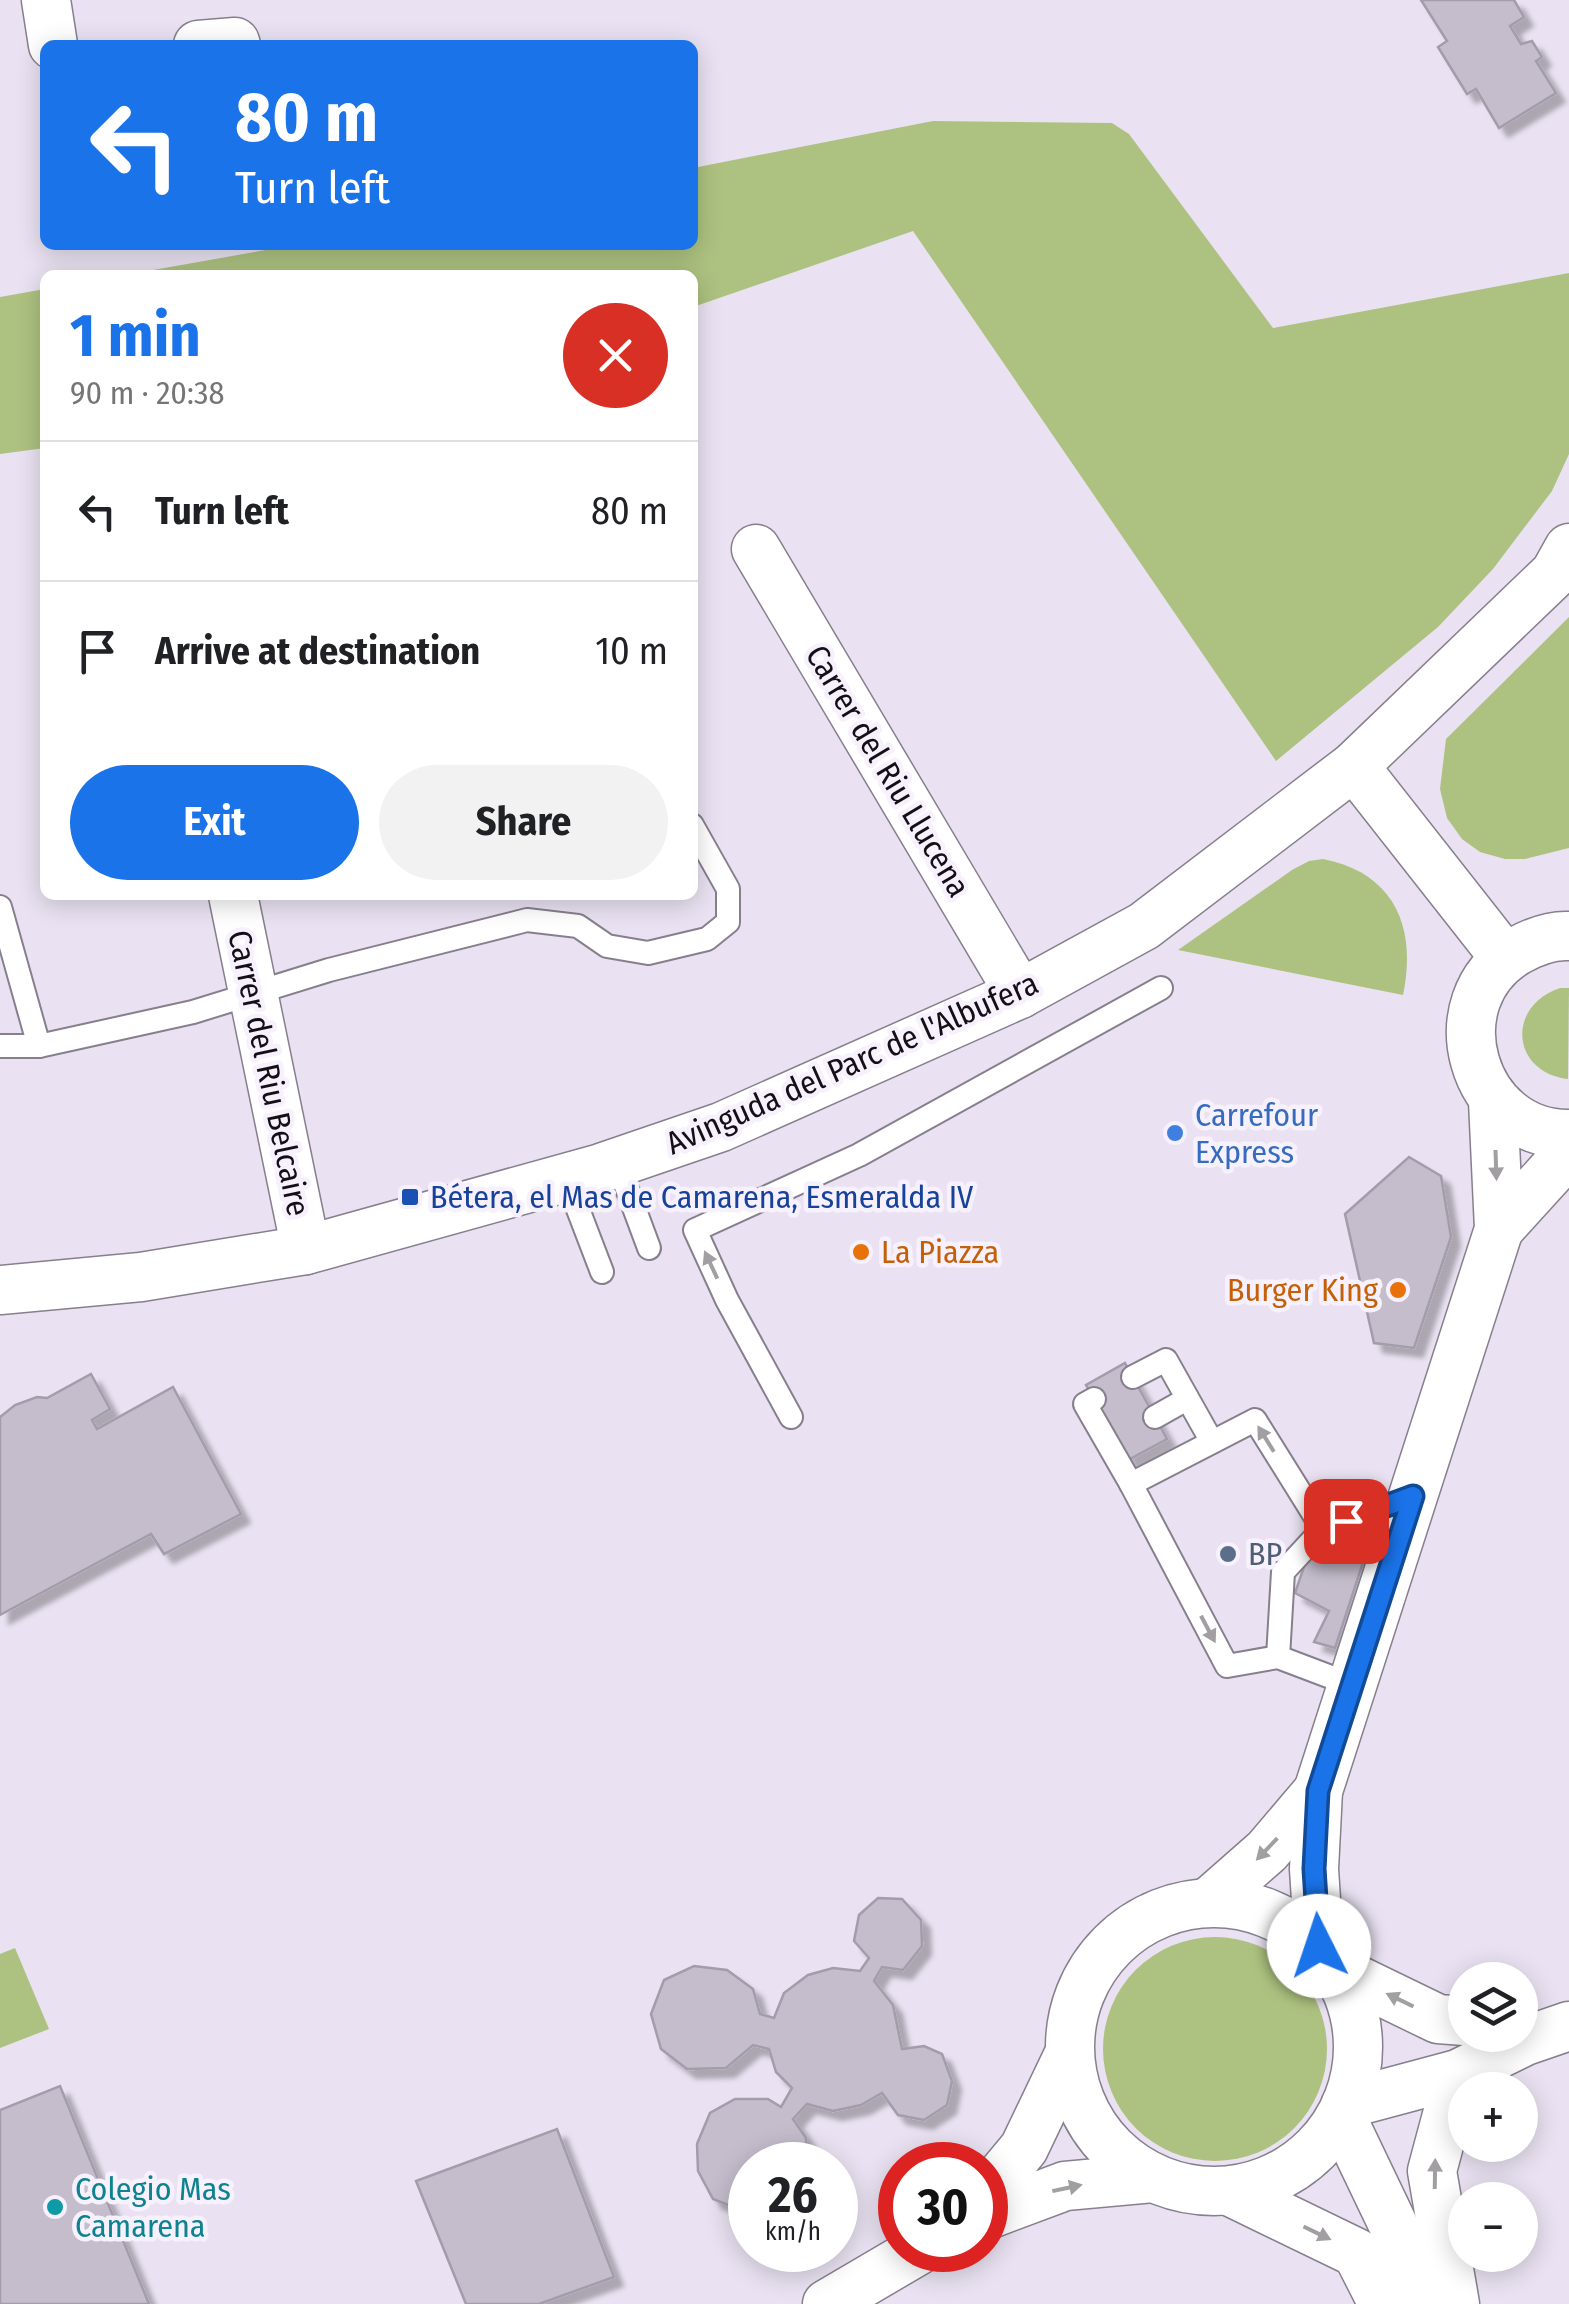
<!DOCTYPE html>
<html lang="en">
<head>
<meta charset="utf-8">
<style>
  body { margin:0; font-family:"Fira Sans Condensed",sans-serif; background:#f2f2f2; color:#202124; height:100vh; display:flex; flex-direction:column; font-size:38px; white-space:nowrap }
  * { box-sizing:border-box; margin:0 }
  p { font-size:32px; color:#757577 }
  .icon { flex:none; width:55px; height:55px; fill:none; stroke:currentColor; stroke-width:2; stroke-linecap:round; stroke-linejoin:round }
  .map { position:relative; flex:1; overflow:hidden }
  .details { position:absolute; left:40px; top:270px; width:658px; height:630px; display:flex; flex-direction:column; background:#fff; border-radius:15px; box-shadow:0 5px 25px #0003 }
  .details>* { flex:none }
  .guide { position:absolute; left:40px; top:40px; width:658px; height:210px; border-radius:15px; box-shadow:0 5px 25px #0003; background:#1a73e8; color:#fff; overflow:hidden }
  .tools { position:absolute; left:1448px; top:1962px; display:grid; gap:20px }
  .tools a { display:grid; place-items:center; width:90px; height:90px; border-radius:50%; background:#fff; box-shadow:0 5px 25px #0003; font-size:50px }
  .speed { position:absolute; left:728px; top:2142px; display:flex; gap:20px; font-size:50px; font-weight:700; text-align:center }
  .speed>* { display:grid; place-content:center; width:130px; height:130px; border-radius:50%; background:#fff; box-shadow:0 5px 25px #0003; line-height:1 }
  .speed small { font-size:25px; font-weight:400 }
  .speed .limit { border:15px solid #d22; background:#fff; color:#111 }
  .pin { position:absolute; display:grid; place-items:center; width:85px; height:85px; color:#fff; margin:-42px; border-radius:20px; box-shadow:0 5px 15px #0006 }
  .me { position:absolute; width:110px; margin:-55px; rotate:356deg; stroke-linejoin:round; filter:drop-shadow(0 0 8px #0008) }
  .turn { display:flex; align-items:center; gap:35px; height:210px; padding:0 30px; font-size:45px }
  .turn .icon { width:130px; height:130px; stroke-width:2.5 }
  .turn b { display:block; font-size:70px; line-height:85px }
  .round { display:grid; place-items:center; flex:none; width:105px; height:105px; border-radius:52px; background:#f2f2f2 }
  .headline { display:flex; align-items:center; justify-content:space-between; height:170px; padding:0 30px }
  h1 { font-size:60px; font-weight:700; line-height:75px; color:#1a73e8 }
  .cta { display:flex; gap:20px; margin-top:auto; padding:20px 30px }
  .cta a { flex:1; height:115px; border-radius:60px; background:#1a73e8; color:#fff; font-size:40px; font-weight:700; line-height:115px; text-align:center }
  .cta a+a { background:#f2f2f2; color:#202124 }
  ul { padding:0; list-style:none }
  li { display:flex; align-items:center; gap:30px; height:140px; padding:0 30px; border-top:2px solid #e0e0e0 }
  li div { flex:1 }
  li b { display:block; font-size:38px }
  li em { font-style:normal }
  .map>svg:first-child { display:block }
  .green { fill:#adc280 }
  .building { fill:#c5bdcc; stroke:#a49cab; stroke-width:2.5; filter:url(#shadow) }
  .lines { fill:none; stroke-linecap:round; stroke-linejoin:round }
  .service-casing { stroke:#877f8d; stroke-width:26 }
  .minor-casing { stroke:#877f8d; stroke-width:51 }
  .service { stroke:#fff; stroke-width:22 }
  .minor { stroke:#fff; stroke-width:48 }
  .oneway { fill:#a19fa1 }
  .route-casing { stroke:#114b97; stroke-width:25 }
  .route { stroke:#1a73e8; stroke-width:18 }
  .shop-dot { fill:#3f7fe0; stroke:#f7f0fd; stroke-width:4 }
  .transit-dot { fill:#1a4fb4; stroke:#f7f0fd; stroke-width:4 }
  .food-dot { fill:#e8710a; stroke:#f7f0fd; stroke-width:4 }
  .service-dot { fill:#5c6f8a; stroke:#f7f0fd; stroke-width:4 }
  .culture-dot { fill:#0f9aa8; stroke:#f7f0fd; stroke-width:4 }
  .labels { text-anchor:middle; stroke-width:9; stroke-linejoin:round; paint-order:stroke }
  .street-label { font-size:32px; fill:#131015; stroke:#f7f0fd }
  .shop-label { font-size:32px; fill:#366cbe; stroke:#f7f0fd; text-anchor:start }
  .transit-label { font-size:32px; fill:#164399; stroke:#f7f0fd; text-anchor:start }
  .food-label { font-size:32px; fill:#c56008; stroke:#f7f0fd; text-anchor:start }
  .service-label { font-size:32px; fill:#4e5e75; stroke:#f7f0fd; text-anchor:start }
  .culture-label { font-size:32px; fill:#0d838f; stroke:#f7f0fd; text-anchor:start }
</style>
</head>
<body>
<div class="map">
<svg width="1569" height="2304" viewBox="0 0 1569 2304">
  <defs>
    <filter id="shadow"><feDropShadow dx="9" dy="9" stdDeviation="2.5" flood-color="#0004"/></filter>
  </defs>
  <rect width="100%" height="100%" fill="#eae2f2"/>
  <!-- green -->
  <g class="green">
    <path d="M933 121 1112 123 1129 134 1273 328 1569 273V454L1552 491 1493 569 1438 627 1276 761 913 231 693 307 692 275H125L294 245H692L693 168Z"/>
    <path d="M45 289V448L0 454V297Z"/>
    <path d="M1569 617V848L1525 859H1505L1480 852 1462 839 1447 818 1440 789 1446 739Z"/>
    <path d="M1323 859C1395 873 1417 928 1403 995L1178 950 1292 870 1309 861Z"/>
    <path d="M1560 988H1569L1568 1079C1511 1072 1506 1006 1560 988Z"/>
    <circle cx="1215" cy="2049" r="112"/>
    <path d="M15 1948 49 2029 0 2048V1954Z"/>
  </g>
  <!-- building -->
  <g class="building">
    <path d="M1421 0H1514L1524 17 1510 26 1521 44 1532 41 1542 57 1536 61 1556 93 1499 128 1476 89 1467 94 1438 47 1447 41Z"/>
    <path d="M1409 1157 1441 1176 1451 1237 1414 1348 1374 1343 1345 1214Z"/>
    <path d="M1125 1363 1167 1439 1128 1460 1086 1385Z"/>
    <path d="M91 1374 110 1409 92 1420 97 1429 173 1387 241 1514 164 1554 151 1534 0 1615V1417L15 1405 37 1397 47 1398Z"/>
    <path d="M1355 1525 1371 1538 1335 1648 1314 1642 1329 1611 1295 1593 1308 1555 1343 1559Z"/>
    <path d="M878 1898 902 1899 921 1920 922 1946 903 1970 882 1967 874 1981 893 2005 902 2049 924 2046 942 2054 952 2081 947 2105 924 2120 898 2115 882 2093 861 2105 833 2111 807 2104 793 2119 806 2138 808 2165H750V2209L741 2210 713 2199 698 2171 697 2144 710 2113 735 2099H768L781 2107 792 2088 776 2072 769 2049 753 2045 726 2068 687 2069 661 2049 651 2014 664 1980 694 1966 727 1970 753 1989 760 2014 774 2018 784 1993 808 1975 833 1968 860 1971 869 1958 854 1941 859 1915Z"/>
    <path d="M60 2086 149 2304H0V2110Z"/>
    <path d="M557 2129 614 2277 539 2304H466L416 2181Z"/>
  </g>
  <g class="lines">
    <!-- service casing -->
    <g class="service-casing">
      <g id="service">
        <path d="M0 907 39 1046"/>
        <path d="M0 1046H39L193 1012 329 970 527 920 578 926 607 946 648 953 707 939 728 922V889L692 825"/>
        <path d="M617 1162 649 1248"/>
        <path d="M566 1178 602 1272"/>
        <path d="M1133 1377 1166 1360 1212 1442"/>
        <path d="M1094 1399 1085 1404 1131 1484"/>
        <path d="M791 1417 727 1300 695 1230 859 1155 1161 988"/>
        <path d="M1155 1417 1187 1399"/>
        <path d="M1278 1657 1283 1572 1323 1529"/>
        <path d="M1352 1685 1278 1657 1227 1666 1131 1484 1255 1420 1323 1529 1410 1498"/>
      </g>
    </g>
    <!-- minor casing -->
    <g class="minor-casing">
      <g id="minor">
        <path d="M46 0 53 45"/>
        <path d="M198 45 235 42 236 45"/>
        <path d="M756 549 1020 994"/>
        <path d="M1354 766 1505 958"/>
        <path d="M233 895 306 1250"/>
        <path d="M1569 936C1551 935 1533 942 1517 951 1433 1001 1472 1135 1569 1134"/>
        <path d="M1499 1229 1569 1152"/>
        <path d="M0 1290 141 1277 306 1250 601 1168 721 1127 1020 994 1144 926 1354 766 1555 573 1569 548"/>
        <path d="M1209 1902 1267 1851 1318 1791"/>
        <circle cx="1214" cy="2047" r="144"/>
        <path d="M1319 1946 1314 1869 1318 1791 1499 1229 1493 1101"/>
        <path d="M1337 1970 1438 2019 1465 2021"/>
        <path d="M1346 2104 1458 2074 1525 2041 1569 2026"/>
        <path d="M1341 2116 1431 2304"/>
        <path d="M1229 2191 1357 2253 1383 2304"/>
        <path d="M985 2195 1024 2148 1069 2054"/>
        <path d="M985 2216 1065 2186 1153 2178"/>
        <path d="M827 2304 919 2250"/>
        <path d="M1455 2304 1432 2171 1458 2074"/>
      </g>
    </g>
    <!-- service -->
    <use href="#service" class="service"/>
    <!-- minor -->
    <use href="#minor" class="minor"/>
  </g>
  <!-- one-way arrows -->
  <defs><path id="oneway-solid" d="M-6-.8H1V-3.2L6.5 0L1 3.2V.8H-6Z" transform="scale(2.5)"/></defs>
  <g class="oneway">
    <use href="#oneway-solid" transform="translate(1496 1165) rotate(88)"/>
    <use href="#oneway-solid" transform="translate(711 1265) rotate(-115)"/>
    <use href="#oneway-solid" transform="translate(1266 1439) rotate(-122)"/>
    <use href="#oneway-solid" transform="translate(1208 1629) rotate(62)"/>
    <use href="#oneway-solid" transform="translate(1267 1849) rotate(134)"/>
    <use href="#oneway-solid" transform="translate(1400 2000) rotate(-154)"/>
    <use href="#oneway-solid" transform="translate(1435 2174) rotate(-89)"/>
    <use href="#oneway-solid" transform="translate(1067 2188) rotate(-12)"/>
    <use href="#oneway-solid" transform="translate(1317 2233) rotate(26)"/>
  </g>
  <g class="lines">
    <!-- route casing -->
    <g class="route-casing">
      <path id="route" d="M1319 1946 1314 1869 1318 1791 1413 1496 1346 1521"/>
    </g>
    <!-- route -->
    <use href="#route" class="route"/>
  </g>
  <!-- markers -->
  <circle class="shop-dot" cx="1175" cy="1133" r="10"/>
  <rect class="transit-dot" x="400" y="1187" width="20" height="20" rx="5"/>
  <g class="food-dot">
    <circle cx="861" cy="1252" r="10"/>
    <circle cx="1398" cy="1290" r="10"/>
  </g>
  <circle class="service-dot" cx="1228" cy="1554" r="10"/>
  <circle class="culture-dot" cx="55" cy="2207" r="10"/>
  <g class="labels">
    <!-- street labels -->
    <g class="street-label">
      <text transform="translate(888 771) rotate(59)" y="11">Carrer del Riu Llucena</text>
      <text transform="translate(852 1063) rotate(-24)" y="11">Avinguda del Parc de l'Albufera</text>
      <text transform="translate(269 1073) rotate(78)" y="11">Carrer del Riu Belcaire</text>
    </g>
    <!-- shop labels -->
    <g class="shop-label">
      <text x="1195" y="1126">Carrefour<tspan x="1195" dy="37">Express</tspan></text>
    </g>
    <!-- transit labels -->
    <g class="transit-label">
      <text x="430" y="1208">Bétera, el Mas de Camarena, Esmeralda IV</text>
    </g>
    <!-- food labels -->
    <g class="food-label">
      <text x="881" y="1263">La Piazza</text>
      <text x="1378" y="1301" text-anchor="end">Burger King</text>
    </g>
    <!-- service labels -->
    <g class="service-label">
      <text x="1248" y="1565">BP</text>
    </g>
    <!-- culture labels -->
    <g class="culture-label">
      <text x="75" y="2200">Colegio Mas<tspan x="75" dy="37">Camarena</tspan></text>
    </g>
  </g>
</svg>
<div class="tools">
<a><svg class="icon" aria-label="layers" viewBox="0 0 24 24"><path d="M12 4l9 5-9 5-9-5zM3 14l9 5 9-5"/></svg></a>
<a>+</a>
<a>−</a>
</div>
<div class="speed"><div>26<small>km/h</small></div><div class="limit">30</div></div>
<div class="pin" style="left:1346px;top:1521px;background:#d93025"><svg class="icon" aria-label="arrive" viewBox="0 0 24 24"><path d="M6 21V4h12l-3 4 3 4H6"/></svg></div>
<svg class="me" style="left:1319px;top:1946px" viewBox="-20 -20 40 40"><circle r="19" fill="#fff"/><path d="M0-13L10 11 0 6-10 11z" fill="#1a73e8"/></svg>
<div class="guide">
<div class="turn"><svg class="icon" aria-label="left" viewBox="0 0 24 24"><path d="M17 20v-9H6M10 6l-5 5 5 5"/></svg><div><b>80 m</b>Turn left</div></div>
</div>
<section class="details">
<div class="headline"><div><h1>1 min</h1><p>90 m · 20:38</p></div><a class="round" style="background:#d93025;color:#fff"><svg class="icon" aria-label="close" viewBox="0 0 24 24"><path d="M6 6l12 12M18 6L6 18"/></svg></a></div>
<ul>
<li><svg class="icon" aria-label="left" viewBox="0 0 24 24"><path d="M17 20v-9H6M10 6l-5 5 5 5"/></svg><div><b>Turn left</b></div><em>80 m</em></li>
<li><svg class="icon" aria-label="arrive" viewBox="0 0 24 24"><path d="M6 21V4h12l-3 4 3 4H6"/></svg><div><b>Arrive at destination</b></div><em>10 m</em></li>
</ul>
<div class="cta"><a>Exit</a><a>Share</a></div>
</section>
</div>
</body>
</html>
